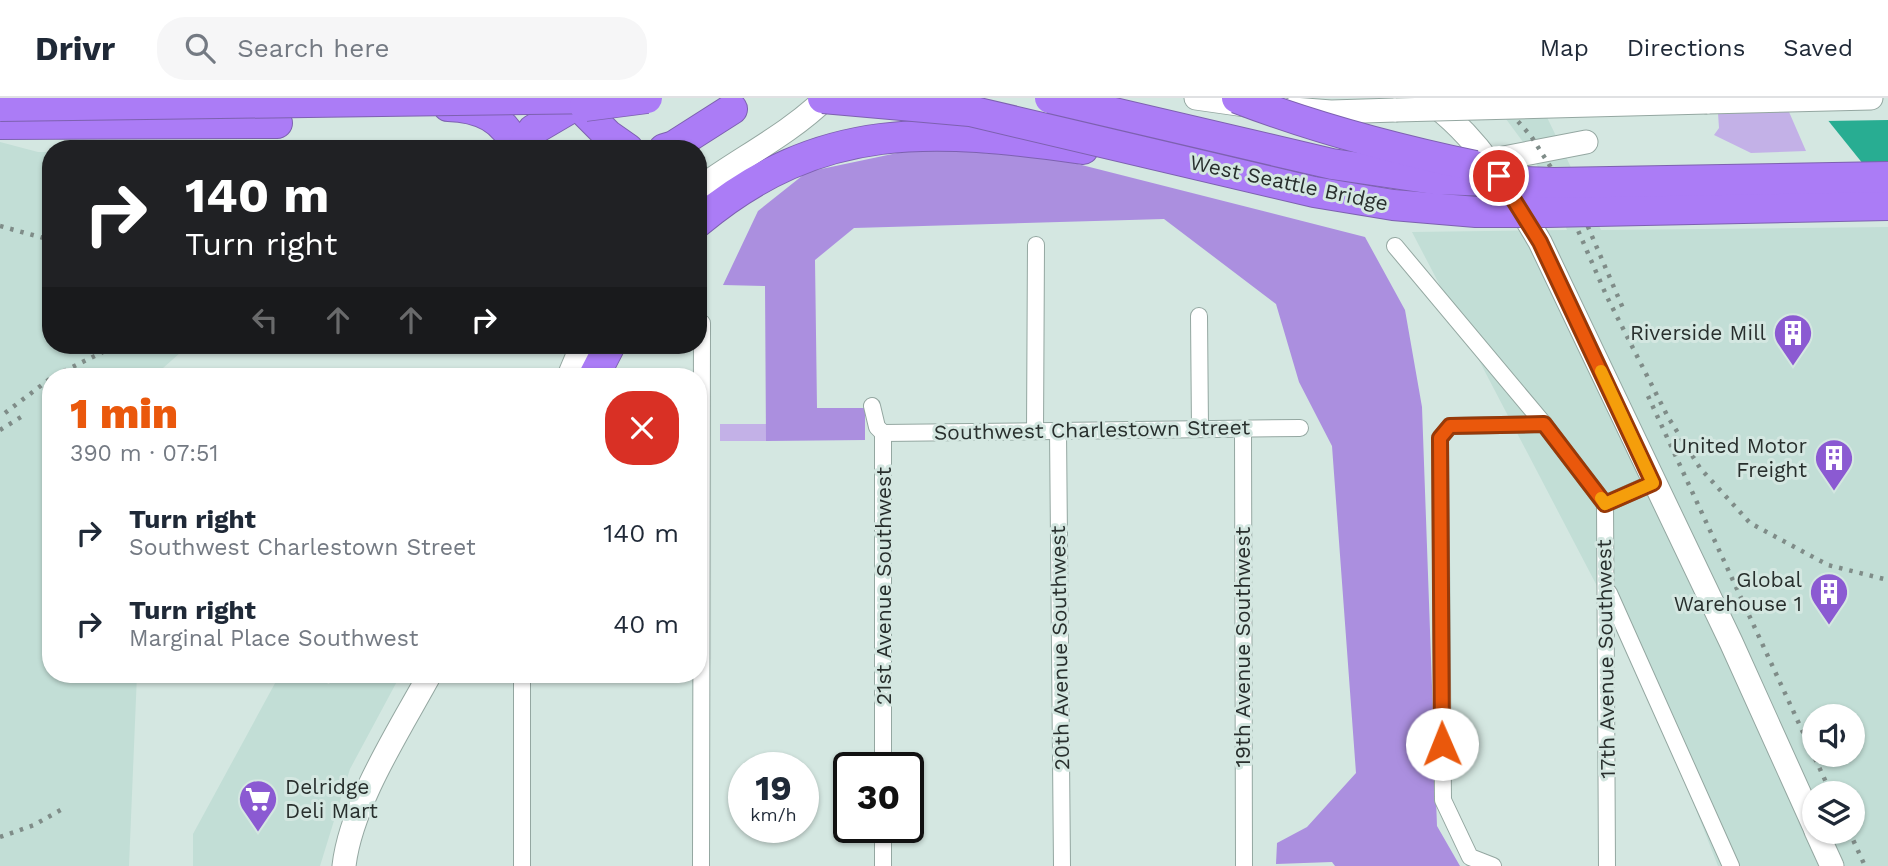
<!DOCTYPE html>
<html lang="en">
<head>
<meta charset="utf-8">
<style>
  body { margin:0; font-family:"Work Sans",sans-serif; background:#f6f6f7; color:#1f2937; height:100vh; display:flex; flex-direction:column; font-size:26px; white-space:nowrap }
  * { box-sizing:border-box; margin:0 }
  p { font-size:23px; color:#747a83 }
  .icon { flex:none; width:38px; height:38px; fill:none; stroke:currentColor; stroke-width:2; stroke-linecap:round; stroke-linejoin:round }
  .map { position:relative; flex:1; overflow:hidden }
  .panel { position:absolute; left:42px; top:270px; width:665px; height:315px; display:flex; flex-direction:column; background:#fff; border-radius:28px; box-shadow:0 2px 5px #0004 }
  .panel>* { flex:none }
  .top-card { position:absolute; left:42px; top:42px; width:665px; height:214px; border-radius:28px; box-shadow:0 2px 5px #0004; background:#202124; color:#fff; overflow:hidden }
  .fabs { position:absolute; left:1802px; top:606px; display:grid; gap:14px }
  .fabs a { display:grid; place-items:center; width:63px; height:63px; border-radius:50%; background:#fff; box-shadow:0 2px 5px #0004; font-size:35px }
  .speed { position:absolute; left:728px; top:654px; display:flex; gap:14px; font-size:35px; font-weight:700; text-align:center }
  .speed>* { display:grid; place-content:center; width:91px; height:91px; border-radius:50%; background:#fff; box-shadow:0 2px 5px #0004; line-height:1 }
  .speed small { font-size:18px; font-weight:400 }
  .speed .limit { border:4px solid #111; border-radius:10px; background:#fff; color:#111 }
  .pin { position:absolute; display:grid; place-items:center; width:60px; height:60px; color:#fff; margin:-30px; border:4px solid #fff; border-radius:50%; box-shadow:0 2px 7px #0007 }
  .me { position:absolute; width:77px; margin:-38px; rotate:359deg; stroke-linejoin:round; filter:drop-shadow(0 0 5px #0008) }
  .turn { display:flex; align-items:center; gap:24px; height:147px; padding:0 28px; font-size:32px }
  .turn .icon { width:91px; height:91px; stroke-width:2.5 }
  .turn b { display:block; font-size:49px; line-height:60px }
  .lanes { display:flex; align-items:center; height:66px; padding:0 28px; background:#0003; justify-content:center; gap:35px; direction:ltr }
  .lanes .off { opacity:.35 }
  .round { display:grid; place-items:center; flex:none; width:74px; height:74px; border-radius:28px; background:#f6f6f7 }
  .overview { display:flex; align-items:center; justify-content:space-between; height:119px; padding:0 28px }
  h1 { font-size:42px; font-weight:800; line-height:52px; color:#ea580c }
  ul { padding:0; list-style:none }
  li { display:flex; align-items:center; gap:21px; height:91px; padding:0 28px }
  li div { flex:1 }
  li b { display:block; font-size:26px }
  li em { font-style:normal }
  header { display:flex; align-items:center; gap:42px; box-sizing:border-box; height:98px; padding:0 35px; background:#fff; border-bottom:2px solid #e0e1e3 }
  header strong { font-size:33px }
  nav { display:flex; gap:38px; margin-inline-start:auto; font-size:24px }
  .search { width:490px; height:63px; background:#f6f6f7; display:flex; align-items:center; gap:18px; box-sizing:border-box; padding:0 24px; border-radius:28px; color:#747a83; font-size:26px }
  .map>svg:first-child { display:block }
  .built { fill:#c2ded6; fill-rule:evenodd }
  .green { fill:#c3b1e7 }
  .forest { fill:#ab8fdf }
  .water { fill:#28ad92 }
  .pier { fill:#d4e7e1 }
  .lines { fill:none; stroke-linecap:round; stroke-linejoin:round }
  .street-casing { stroke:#94a7a1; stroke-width:18 }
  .secondary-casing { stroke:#94a7a1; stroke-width:25 }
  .highway-casing { stroke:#7d61b0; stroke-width:32 }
  .street { stroke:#fff; stroke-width:16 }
  .secondary { stroke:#fff; stroke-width:23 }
  .highway { stroke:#ab7cf6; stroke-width:30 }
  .rail { stroke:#7f8c88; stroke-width:4.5; stroke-dasharray:3.5 7; stroke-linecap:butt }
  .secondary-bridge-casing { stroke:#94a7a1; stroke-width:25; stroke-linecap:butt }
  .highway-bridge-casing { stroke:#7d61b0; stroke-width:32; stroke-linecap:butt }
  .secondary-bridge { stroke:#fff; stroke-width:23 }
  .highway-bridge { stroke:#ab7cf6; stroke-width:30 }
  .route-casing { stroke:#983908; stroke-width:18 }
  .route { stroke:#ea580c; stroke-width:12 }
  .slow { stroke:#f59e0b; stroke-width:12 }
  .labels { text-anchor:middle; stroke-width:6; stroke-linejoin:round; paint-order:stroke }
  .street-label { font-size:21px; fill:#282f2d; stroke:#d4e7e1 }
  .poi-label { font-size:21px; fill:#282f2d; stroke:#d4e7e1; text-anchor:end }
</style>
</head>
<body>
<header>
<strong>Drivr</strong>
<div class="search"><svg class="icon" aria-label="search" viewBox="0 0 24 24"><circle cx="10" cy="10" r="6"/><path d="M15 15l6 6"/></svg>Search here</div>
<nav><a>Map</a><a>Directions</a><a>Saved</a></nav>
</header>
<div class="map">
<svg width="1888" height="768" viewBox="0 0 1888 768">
  <rect width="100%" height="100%" fill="#d4e7e1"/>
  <!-- built -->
  <g class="built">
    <path d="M1544 13 1601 132 1888 129V768H1718L1643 576 1412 134 1567 132 1550 90 1526 48 1506 21ZM1815 618H1853V656H1815ZM1815 695H1853V733H1815Z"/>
    <path d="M427 42 457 51H156Z"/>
    <path d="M0 44 38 54H51V247H189L163 270 160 278H51V576H137L129 768H0Z"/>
    <path d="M280 576H306L329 586 336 576H401L350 671 320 768H193V736Z"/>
  </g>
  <!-- green -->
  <g class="green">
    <path d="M1717 0H1783L1806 53 1751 55 1714 37 1719 30Z"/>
    <rect x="720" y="326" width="46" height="17"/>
  </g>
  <!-- forest -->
  <path class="forest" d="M921 50 1058 61 1365 139 1405 212 1422 309 1437 728 1460 768H1335L1332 764 1276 766 1277 745 1307 729 1356 675 1332 348 1299 284 1276 206 1164 121 854 130 815 162 817 310H865V342L766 343 765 188 723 187 758 113 807 74Z"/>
  <!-- water -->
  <path class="water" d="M1810 0H1888V97Z"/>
  <!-- pier -->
  <path class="pier" d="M1807 0H1888V22L1825 23Z"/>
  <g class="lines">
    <!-- street casing -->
    <g class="street-casing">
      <g id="street">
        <path d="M1395 148 1544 326 1605 406"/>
        <path d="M1199 218 1200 331"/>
        <path d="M872 308 877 329 883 335V670"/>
        <path d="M1243 331 1244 768"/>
        <path d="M1035 333 1036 147"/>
        <path d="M1058 333 1062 768"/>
        <path d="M883 335 1300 330"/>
        <path d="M1605 406 1607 768"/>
        <path d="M1605 406 1652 385"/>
        <path d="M1609 495 1731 768"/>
        <path d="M522 768V576"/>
        <path d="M701 768 702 225"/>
        <path d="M883 768V730"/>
        <path d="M1493 768 1470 759 1443 702 1440 340 1450 328 1544 326"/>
      </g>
    </g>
    <!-- secondary casing -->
    <g class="secondary-casing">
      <g id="secondary">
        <path d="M1196 0 1252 8"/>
        <path d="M1427 2C1478 38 1509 91 1540 144L1731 544 1815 730"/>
        <path d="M1707 4 1871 0"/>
        <path d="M1293 11 1331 14 1396 12"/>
        <path d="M1488 63 1586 44"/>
        <path d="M698 91C740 60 788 37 826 0"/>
        <path d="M569 278 582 247"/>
        <path d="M1816 733 1832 768"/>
        <path d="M344 768C351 706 400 631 430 576"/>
      </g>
    </g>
    <!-- highway casing -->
    <g class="highway-casing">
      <g id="highway">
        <path d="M571 0 608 37 628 51"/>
        <path d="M448 8C480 9 505 20 517 51"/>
        <path d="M0 26 277 25"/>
        <path d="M521 51 533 32 579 5"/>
        <path d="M664 51 674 48 732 11"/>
        <path d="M698 124C821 21 934 30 1083 51"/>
        <path d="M594 278 610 247"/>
      </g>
    </g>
    <!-- street -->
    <use href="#street" class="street"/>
    <!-- secondary -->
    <use href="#secondary" class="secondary"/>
    <!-- highway -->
    <use href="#highway" class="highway"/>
    <!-- rail -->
    <g class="rail">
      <path d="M1497 0 1531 38 1550 68 1607 199 1668 319 1700 370 1750 425 1828 467 1888 482"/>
      <path d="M1567 80 1625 215"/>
      <path d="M0 128 51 142"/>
      <path d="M54 278 109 251"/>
      <path d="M1648 298 1831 695"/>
      <path d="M5 315 51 280"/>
      <path d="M0 332 21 319"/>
      <path d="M1849 733 1865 768"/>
      <path d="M0 739 34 727 66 709"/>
    </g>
    <!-- secondary-bridge casing -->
    <g class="secondary-bridge-casing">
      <path id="secondary-bridge" d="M1396 12 1707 4"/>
    </g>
    <!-- highway-bridge casing -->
    <g class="highway-bridge-casing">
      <g id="highway-bridge">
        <path d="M823 0 970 13 1314 94 1393 107 1476 114H1547L1888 107"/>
        <path d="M1050 0 1332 66 1434 81 1554 85 1888 79"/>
        <path d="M1237 0C1315 30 1394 51 1475 68"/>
        <path d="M0 8 606 0"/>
        <path d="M585 8 647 0"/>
      </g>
    </g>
    <!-- secondary-bridge -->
    <use href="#secondary-bridge" class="secondary-bridge"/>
    <!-- highway-bridge -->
    <use href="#highway-bridge" class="highway-bridge"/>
  </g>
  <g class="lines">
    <!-- route casing -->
    <g class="route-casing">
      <path id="route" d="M1442 646 1440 340 1450 328 1544 326 1605 406 1653 385 1540 144 1499 78"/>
    </g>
    <!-- route -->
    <use href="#route" class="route"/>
    <!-- slow -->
    <path class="slow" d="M1601 273 1653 385 1605 406 1601 400"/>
  </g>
  <!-- icons -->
  <defs>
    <g id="building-pin" transform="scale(2.0125)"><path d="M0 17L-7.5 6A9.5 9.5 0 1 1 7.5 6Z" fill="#8b5ad2" stroke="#d4e7e1"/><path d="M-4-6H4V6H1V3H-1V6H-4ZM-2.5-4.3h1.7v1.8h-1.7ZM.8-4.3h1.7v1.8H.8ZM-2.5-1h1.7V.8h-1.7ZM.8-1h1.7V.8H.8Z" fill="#fff"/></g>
    <g id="supermarket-pin" transform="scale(2.0125)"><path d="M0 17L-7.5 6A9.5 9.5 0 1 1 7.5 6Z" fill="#8b5ad2" stroke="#d4e7e1"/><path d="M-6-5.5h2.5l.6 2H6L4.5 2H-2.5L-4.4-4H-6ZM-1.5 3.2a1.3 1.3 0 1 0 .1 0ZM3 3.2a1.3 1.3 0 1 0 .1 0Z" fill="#fff"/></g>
  </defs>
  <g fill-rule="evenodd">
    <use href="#building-pin" x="1793" y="235"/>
    <use href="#building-pin" x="1834" y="360"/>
    <use href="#building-pin" x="1829" y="494"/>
    <use href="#supermarket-pin" x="258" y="701"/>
  </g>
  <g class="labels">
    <!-- street labels -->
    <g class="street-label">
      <text transform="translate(1289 85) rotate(12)" y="7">West Seattle Bridge</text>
      <text transform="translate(1092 332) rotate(-1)" y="7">Southwest Charlestown Street</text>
      <text transform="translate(884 488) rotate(-90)" y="7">21st Avenue Southwest</text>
      <text transform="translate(1243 549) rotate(-90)" y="7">19th Avenue Southwest</text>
      <text transform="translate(1060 550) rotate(-91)" y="7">20th Avenue Southwest</text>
      <text transform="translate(1606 561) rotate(-91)" y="7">17th Avenue Southwest</text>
    </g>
    <!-- poi labels -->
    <g class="poi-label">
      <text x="1766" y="242">Riverside Mill</text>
      <text x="1807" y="355">United Motor<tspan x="1807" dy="24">Freight</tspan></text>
      <text x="1802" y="489">Global<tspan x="1802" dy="24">Warehouse 1</tspan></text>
      <text x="285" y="696" text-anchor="start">Delridge<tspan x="285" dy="24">Deli Mart</tspan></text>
    </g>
  </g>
</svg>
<div class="fabs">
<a><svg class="icon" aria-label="sound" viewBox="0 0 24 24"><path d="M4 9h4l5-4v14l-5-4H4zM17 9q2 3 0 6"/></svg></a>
<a><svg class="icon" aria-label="layers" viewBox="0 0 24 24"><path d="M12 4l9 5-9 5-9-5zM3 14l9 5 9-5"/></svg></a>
</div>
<div class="speed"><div>19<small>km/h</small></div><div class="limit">30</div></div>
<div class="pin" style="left:1499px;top:78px;background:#d93025"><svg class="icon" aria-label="arrive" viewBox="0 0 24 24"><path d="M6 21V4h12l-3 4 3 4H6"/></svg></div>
<svg class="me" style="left:1442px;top:646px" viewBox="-20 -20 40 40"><circle r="19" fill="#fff"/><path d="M0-13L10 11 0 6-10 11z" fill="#ea580c"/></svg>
<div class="top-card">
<div class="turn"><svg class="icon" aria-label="right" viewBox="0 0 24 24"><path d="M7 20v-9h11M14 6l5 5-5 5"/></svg><div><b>140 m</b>Turn right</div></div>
<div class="lanes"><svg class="icon off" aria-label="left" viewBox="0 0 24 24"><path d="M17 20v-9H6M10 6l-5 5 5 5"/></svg><svg class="icon off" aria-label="ahead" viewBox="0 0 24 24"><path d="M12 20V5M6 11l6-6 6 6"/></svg><svg class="icon off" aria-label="ahead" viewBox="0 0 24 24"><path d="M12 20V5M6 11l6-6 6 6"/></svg><svg class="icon" aria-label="right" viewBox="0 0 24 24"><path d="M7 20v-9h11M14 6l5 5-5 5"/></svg></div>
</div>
<section class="panel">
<div class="overview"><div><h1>1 min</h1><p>390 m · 07:51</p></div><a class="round" style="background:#d93025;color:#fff"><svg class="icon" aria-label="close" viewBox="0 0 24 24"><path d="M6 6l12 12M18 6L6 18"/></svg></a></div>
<ul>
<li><svg class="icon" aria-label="right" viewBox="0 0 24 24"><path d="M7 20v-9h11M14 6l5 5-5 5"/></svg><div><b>Turn right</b><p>Southwest Charlestown Street</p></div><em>140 m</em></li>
<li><svg class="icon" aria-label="right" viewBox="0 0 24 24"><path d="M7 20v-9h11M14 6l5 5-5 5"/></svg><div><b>Turn right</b><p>Marginal Place Southwest</p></div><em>40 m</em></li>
</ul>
</section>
</div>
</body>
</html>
